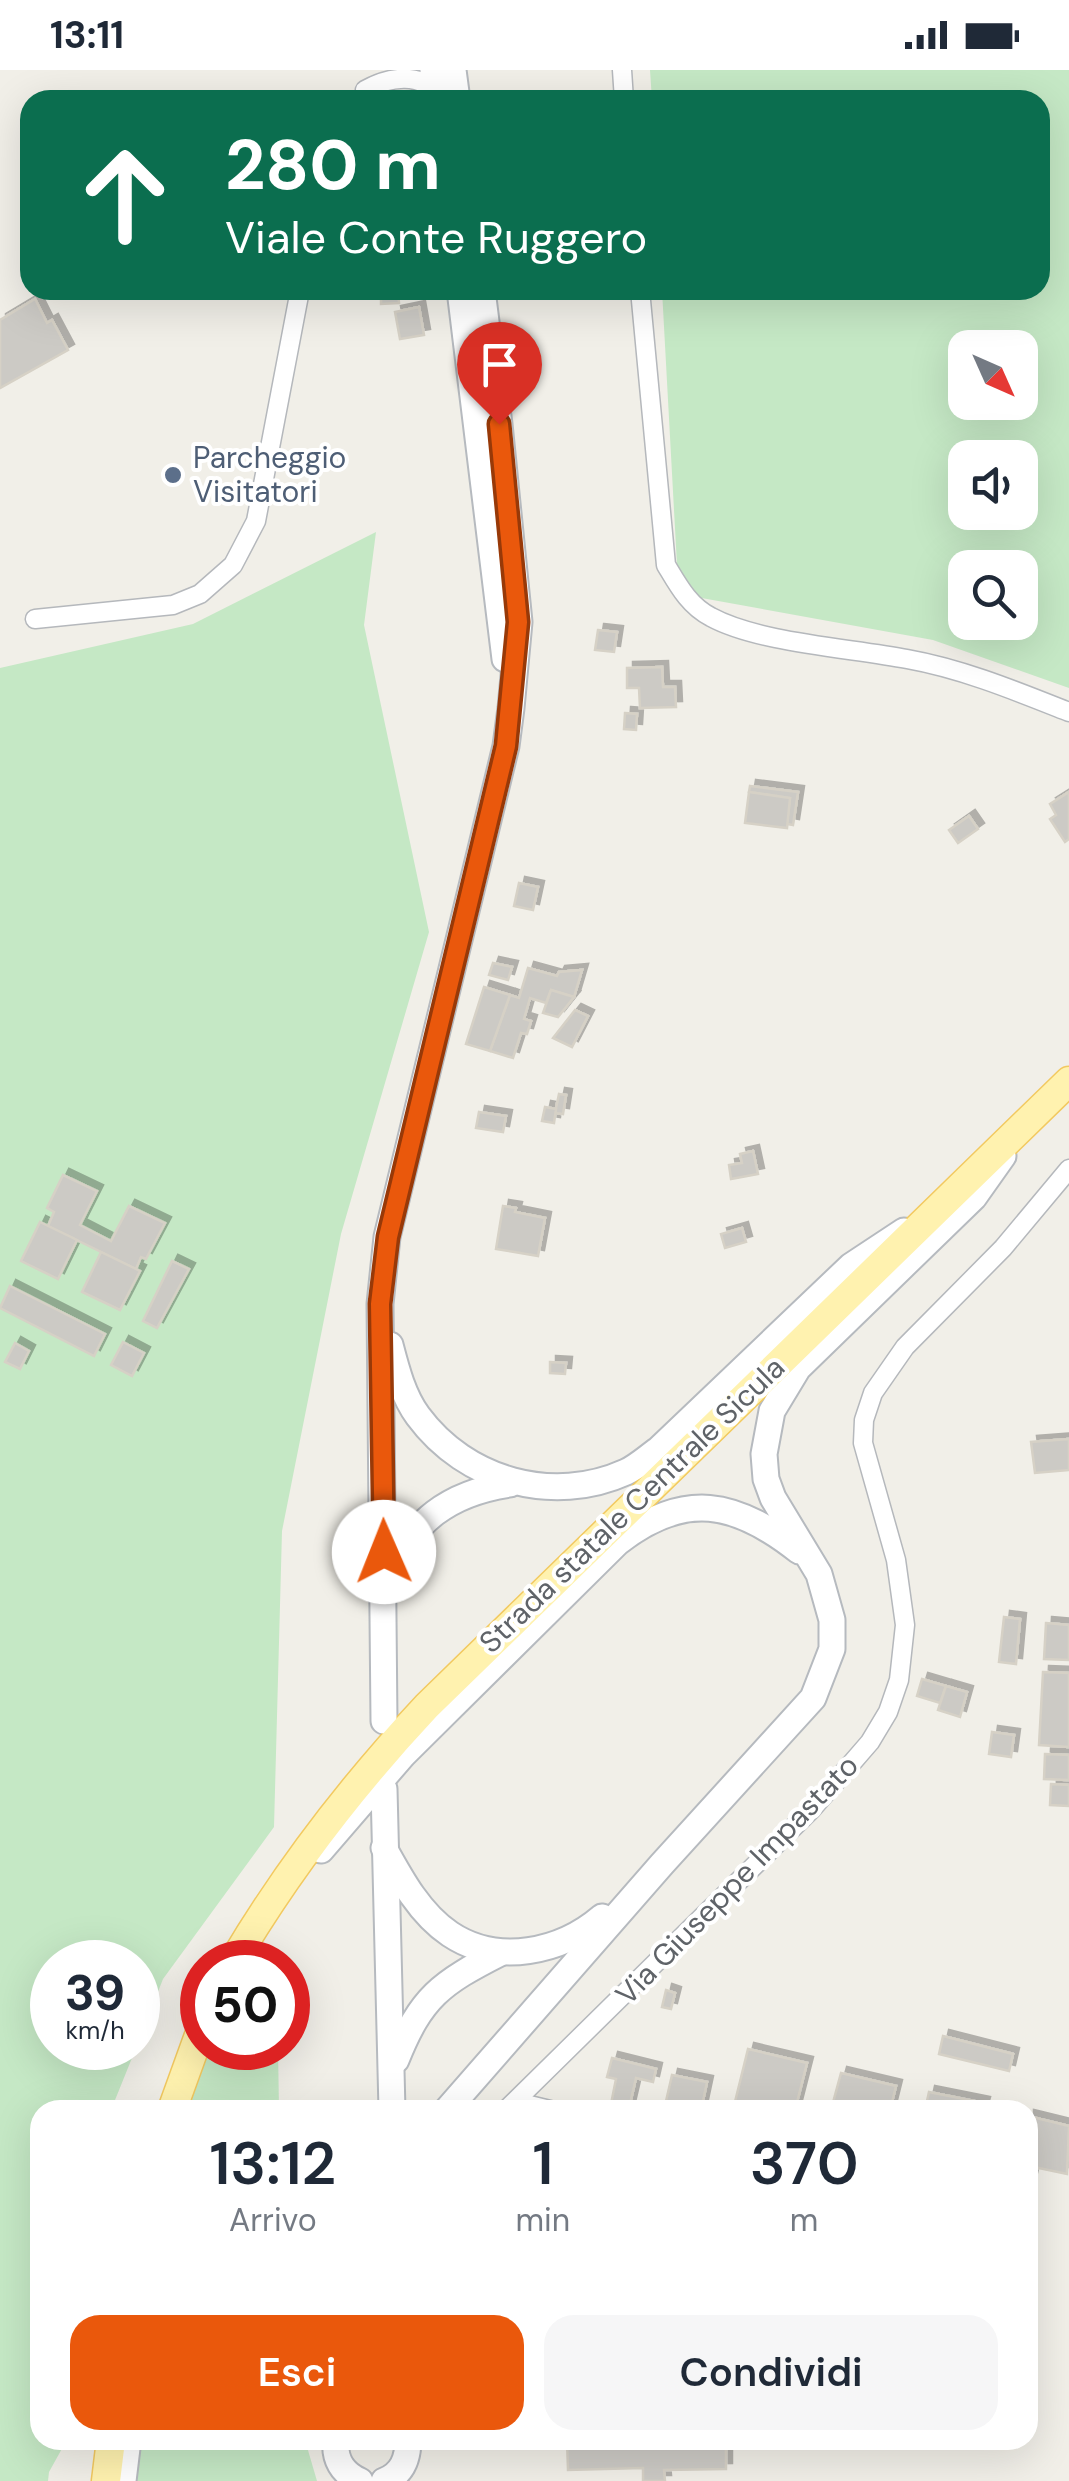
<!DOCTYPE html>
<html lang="it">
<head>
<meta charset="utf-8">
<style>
  body { margin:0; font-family:"DM Sans",sans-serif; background:#f6f6f7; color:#1f2937; height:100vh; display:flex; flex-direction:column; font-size:38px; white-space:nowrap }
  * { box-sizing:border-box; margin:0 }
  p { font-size:32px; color:#747a83 }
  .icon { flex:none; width:55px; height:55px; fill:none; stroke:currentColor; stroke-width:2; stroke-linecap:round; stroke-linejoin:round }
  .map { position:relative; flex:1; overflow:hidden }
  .sheet { position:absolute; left:30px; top:2030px; width:1008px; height:350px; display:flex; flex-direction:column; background:#fff; border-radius:30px; box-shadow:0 10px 40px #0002 }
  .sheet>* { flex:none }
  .hud { position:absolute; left:20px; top:20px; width:1030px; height:210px; border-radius:30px; box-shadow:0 10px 40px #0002; background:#0b6e4f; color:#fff; overflow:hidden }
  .needle { width:65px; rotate:135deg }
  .tools { position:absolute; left:948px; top:260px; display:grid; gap:20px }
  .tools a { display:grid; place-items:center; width:90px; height:90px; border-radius:20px; background:#fff; box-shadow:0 10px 40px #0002; font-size:50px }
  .speed { position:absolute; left:30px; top:1870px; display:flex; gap:20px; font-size:50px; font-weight:700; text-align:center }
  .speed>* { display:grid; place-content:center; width:130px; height:130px; border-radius:50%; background:#fff; box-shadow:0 10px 40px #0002; line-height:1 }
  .speed small { font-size:25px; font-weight:400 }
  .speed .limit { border:15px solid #d22; background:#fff; color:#111 }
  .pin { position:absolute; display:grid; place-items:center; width:85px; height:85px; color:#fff; margin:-102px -42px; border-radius:50% 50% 50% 0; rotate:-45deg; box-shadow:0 0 10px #0007 }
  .pin .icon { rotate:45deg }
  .me { position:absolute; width:110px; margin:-55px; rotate:359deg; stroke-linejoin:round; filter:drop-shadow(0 0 8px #0008) }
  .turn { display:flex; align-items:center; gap:35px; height:210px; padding:0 40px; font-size:45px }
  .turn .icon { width:130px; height:130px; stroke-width:2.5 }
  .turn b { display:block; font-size:70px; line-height:85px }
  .eta { display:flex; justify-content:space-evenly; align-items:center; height:170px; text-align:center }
  .eta b { font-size:60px; font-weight:600; line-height:70px }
  .action { display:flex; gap:20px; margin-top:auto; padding:20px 40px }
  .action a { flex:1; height:115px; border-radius:30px; background:#ea580c; color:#fff; font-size:40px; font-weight:600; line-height:115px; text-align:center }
  .action a+a { background:#f6f6f7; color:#1f2937 }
  .status { display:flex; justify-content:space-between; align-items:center; height:70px; padding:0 50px; background:#fff; direction:ltr }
  .status svg { height:28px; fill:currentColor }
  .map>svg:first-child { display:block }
  .green { fill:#c5e8c5; fill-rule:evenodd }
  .building { fill:#cccac5; stroke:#d6d1c6; stroke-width:2.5; filter:url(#shadow) }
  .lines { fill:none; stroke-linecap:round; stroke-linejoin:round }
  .minor-casing { stroke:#b5b8bc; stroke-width:21 }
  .secondary-casing { stroke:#b6babf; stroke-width:29 }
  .primary-casing { stroke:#f2c960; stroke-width:31 }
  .minor { stroke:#fff; stroke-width:18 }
  .secondary { stroke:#fff; stroke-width:25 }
  .primary { stroke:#fff2af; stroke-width:28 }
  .route-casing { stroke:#983908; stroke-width:25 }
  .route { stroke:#ea580c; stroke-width:18 }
  .service-dot { fill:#5c6f8a; stroke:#fff; stroke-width:4 }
  .labels { text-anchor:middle; stroke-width:8; stroke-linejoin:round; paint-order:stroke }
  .service-label { font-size:30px; fill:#4e5e75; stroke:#fff; text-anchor:start }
  .street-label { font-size:30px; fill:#5f6368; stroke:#fff }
</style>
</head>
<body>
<div class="status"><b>13:11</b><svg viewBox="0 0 49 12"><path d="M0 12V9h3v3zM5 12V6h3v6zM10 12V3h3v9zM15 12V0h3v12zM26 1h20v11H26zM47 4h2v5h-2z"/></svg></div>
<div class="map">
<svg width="1069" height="2411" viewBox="0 0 1069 2411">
  <defs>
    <filter id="shadow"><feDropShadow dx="6" dy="-6" stdDeviation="0" flood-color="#0004"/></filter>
  </defs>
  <rect width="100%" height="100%" fill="#f1efe8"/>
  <!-- green -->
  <g class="green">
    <path d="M650 0H1069V618L933 570 696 527 677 495 662 220H1040V30H652ZM965 278H1020V332H965ZM965 388H1020V442H965ZM965 498H1020V552H965Z"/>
    <path d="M376 462 364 555 429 862 341 1164 282 1461 274 1757 163 1909 138 1973V1892H52V1978H136L111 2040H40V2370H63L64 2375 49 2402 48 2411H0V598L193 554Z"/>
    <path d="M206 1978H278L279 2040H188Z"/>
    <path d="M139 2370H305L317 2411H130Z"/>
  </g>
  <!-- building -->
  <g class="building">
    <path d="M398 220 399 233 381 234V220Z"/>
    <path d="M35 229 47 253 52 250 68 280 0 318V250Z"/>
    <path d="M419 237 424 265 400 269 395 242Z"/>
    <path d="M598 560 617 562 614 582 595 580Z"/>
    <path d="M662 597 663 617H675L676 637 640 638 639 618H627V598Z"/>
    <path d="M625 643 637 644 636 660 624 659Z"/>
    <path d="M750 716 798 722 793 755 787 754 790 728 749 722Z"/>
    <path d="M749 722 790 728 787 758 745 753Z"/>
    <path d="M1069 722V769L1065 772 1050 749 1056 745 1050 734Z"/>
    <path d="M969 746 978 759 958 773 949 760Z"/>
    <path d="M519 813 538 817 533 840 514 836Z"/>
    <path d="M493 893 512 897 508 910 489 905Z"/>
    <path d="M528 898 557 906 559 902 582 900 574 927 551 920 546 933 530 928 524 949 531 951 527 964 521 963 513 988 490 981 510 925 519 928Z"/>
    <path d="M484 917 510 925 490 981 466 974Z"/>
    <path d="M551 920 574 927 558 947 543 943Z"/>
    <path d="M575 940 588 946 572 977 553 968Z"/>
    <path d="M559 1024 566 1025 563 1044 555 1043Z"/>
    <path d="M545 1037 556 1039 554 1053 542 1051Z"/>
    <path d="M479 1042 506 1046 503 1062 476 1058Z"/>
    <path d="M753 1081 758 1104 731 1109 729 1095 742 1093 740 1084Z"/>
    <path d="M63 1105 97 1121 80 1155 111 1171 129 1136 165 1153 146 1189 141 1187 136 1199 48 1156 54 1142 47 1138Z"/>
    <path d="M503 1136 516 1138 515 1142 545 1148 538 1186 496 1179Z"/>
    <path d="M40 1152 77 1170 58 1209 21 1191Z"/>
    <path d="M742 1158 746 1172 725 1178 721 1164Z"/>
    <path d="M101 1182 140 1201 120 1240 82 1222Z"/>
    <path d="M172 1191 189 1199 157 1258 143 1251Z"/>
    <path d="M10 1216 105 1264 94 1286 0 1238Z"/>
    <path d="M123 1272 144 1283 132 1306 111 1295Z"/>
    <path d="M15 1273 29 1281 20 1299 5 1292Z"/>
    <path d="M550 1292 566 1293 565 1304 550 1303Z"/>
    <path d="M1069 1369V1400L1035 1403 1031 1372Z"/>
    <path d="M1004 1547 1020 1549 1016 1594 999 1592Z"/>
    <path d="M1046 1553 1069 1555V1590L1044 1589Z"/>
    <path d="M1043 1602 1069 1603V1677L1039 1675Z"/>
    <path d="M922 1609 946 1616 940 1633 917 1626Z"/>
    <path d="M946 1616 967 1622 960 1647 938 1640Z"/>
    <path d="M992 1662 1014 1665 1011 1687 989 1684Z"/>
    <path d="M1045 1684 1069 1685V1710L1044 1709Z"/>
    <path d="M1051 1714 1069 1715V1736L1050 1735Z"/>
    <path d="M666 1920 675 1923 671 1939 662 1937Z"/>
    <path d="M943 1966 1013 1984 1009 2001 939 1984Z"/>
    <path d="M748 1979 807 1993 795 2040H733Z"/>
    <path d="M612 1988 656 1999 653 2012 636 2008 629 2038 611 2034 616 2009 607 2007Z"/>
    <path d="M841 2003 896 2016 890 2040H831Z"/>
    <path d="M672 2005 707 2012 701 2040H664Z"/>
    <path d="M929 2022 984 2033 982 2040H925Z"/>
    <path d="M1028 2046 1069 2056 1067 2104 1034 2097 1028 2121Z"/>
    <path d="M567 2370H726V2399L664 2400 665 2411H643V2398L568 2400Z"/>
  </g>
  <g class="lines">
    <!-- minor casing -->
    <g class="minor-casing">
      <g id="minor">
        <path d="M622 0 624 30"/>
        <path d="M365 20C390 6 421 2 441 26"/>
        <path d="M640 220 666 495C678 515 689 536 711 547 759 573 851 578 907 589 963 599 1016 621 1069 642"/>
        <path d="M35 549 173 535 200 524 233 495 256 451 300 220"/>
        <path d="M517 2032 550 2040"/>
        <path d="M506 2040 812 1739 870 1672 888 1642 899 1610 905 1555 896 1490 863 1373 864 1350 873 1323 905 1277 1003 1178 1069 1099"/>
      </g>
    </g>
    <!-- secondary casing -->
    <g class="secondary-casing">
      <g id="secondary">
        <path d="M433 0 438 30"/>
        <path d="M453 0 457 30"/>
        <path d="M460 220 505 589"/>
        <path d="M390 1275C396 1298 403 1326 418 1346 466 1411 553 1435 626 1402 637 1397 648 1387 658 1380L851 1196 904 1161"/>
        <path d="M388 1509C411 1451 449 1423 510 1414"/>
        <path d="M384 1651 380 1234 387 1167 506 676 511 638 519 552 499 354 482 220"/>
        <path d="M384 1719 392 2040"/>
        <path d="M384 1778C401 1809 420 1844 450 1864 498 1896 561 1882 602 1847"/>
        <path d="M321 1780 403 1685 617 1473C684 1420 736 1431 799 1481"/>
        <path d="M396 1990C421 1927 441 1913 500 1883"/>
        <path d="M447 2040 662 1794 813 1628 832 1579V1550L819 1504 773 1428 766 1409 764 1384 772 1341 798 1298 974 1127 1003 1086"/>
        <path d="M336 2370C334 2389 342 2403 360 2411"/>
        <path d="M123 2411 128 2370"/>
        <path d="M384 2411C402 2404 408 2389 408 2370"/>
      </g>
    </g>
    <!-- primary casing -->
    <g class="primary-casing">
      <g id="primary">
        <path d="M233 1892C288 1799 353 1715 427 1636L1069 1011"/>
        <path d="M172 2040 202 1957"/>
        <path d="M106 2411 111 2370"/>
      </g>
    </g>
    <!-- minor -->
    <use href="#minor" class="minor"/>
    <!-- secondary -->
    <use href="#secondary" class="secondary"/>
    <!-- primary -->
    <use href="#primary" class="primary"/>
  </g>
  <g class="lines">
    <!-- route casing -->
    <g class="route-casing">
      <path id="route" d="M384 1482 380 1234 388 1167 506 676 518 552 499 354"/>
    </g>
    <!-- route -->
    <use href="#route" class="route"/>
  </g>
  <!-- markers -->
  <circle class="service-dot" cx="173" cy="405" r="10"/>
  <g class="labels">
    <!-- service labels -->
    <g class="service-label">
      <text x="193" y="398">Parcheggio<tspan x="193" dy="34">Visitatori</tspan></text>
    </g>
    <!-- street labels -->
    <g class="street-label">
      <text transform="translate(632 1435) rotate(-44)" y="10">Strada statale Centrale Sicula</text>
      <text transform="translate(737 1810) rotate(-46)" y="10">Via Giuseppe Impastato</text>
    </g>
  </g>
</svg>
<div class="tools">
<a><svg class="needle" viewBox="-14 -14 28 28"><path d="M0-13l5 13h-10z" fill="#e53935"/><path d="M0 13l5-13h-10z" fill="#747a83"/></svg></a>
<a><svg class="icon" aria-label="sound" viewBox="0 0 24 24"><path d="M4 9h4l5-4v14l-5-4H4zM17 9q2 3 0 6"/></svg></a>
<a><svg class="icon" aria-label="search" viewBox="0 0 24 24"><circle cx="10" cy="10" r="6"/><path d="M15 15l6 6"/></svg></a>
</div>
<div class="speed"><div>39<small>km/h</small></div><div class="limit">50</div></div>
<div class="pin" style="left:499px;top:354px;background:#d93025"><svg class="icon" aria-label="arrive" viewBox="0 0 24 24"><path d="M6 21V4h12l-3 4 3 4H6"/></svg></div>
<svg class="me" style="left:384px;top:1482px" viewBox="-20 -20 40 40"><circle r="19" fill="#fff"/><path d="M0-13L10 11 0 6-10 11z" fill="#ea580c"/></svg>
<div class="hud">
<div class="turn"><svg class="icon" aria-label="ahead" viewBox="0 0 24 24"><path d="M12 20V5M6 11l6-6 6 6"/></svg><div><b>280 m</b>Viale Conte Ruggero</div></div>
</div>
<section class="sheet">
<div class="eta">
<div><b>13:12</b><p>Arrivo</p></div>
<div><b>1</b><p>min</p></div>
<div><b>370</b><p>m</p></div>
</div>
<div class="action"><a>Esci</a><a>Condividi</a></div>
</section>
</div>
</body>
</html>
